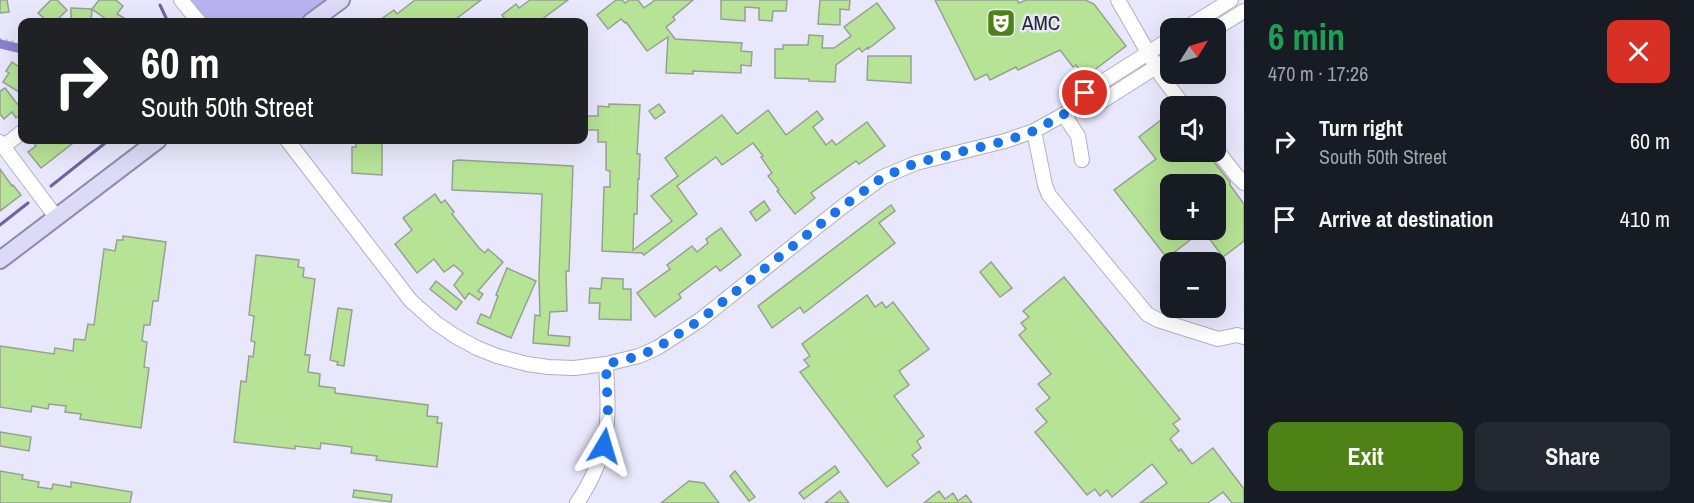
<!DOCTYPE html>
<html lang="en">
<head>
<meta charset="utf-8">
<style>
  body { margin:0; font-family:"Archivo Narrow",sans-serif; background:#242831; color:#f1f3f6; height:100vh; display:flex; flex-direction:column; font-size:22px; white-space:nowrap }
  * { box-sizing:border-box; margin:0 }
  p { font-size:20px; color:#9ea1a6 }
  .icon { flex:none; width:33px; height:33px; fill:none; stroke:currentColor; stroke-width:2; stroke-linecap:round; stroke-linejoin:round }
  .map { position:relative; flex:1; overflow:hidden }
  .sheet { display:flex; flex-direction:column; background:#171b24; width:450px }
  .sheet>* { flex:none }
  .banner { position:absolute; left:18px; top:18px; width:570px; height:126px; border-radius:12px; box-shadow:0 6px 24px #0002; background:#202124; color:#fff; overflow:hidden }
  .needle { width:39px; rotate:53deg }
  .fabs { position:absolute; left:1160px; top:18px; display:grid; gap:12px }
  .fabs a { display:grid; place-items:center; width:66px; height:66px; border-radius:12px; background:#171b24; box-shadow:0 6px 24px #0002; font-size:30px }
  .pin { position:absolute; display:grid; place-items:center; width:51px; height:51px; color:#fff; margin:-26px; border:3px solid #fff; border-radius:50%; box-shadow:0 2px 6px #0007 }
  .me { position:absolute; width:66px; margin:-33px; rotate:7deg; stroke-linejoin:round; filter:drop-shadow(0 0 4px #0008) }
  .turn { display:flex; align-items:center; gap:21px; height:126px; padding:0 24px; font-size:27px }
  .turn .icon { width:78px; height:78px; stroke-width:2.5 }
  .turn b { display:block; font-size:42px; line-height:51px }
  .round { display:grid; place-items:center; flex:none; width:63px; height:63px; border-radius:12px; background:#242831 }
  .head { display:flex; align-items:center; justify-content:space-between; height:102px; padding:0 24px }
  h1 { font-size:36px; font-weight:700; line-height:45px; color:#1e9e55 }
  .cta { display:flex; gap:12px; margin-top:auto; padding:12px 24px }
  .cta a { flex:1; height:69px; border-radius:12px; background:#4e8116; color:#fff; font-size:24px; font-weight:700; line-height:69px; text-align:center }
  .cta a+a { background:#242831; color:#f1f3f6 }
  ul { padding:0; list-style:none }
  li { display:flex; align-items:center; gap:18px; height:78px; padding:0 24px }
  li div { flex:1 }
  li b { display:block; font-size:22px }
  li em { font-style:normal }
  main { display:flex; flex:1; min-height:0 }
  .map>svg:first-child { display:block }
  .green { fill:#bab3f2 }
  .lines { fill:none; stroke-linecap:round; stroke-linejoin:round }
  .stream { stroke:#6d669e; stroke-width:3 }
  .canal { stroke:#8b80cd; stroke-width:9 }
  .building { fill:#b6e396; stroke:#97a191; stroke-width:1.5; fill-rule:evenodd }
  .minor-casing { stroke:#b1b0c2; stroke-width:16 }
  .major-casing { stroke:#8f8bae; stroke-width:20 }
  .path { stroke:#a1a0af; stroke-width:1.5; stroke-dasharray:1.5 4.5; stroke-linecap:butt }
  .minor { stroke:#fff; stroke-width:14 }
  .major { stroke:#dddaf7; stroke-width:16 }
  .route { stroke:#1a73e8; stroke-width:10; stroke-dasharray:0 18 }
  .labels { text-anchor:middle; stroke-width:5; stroke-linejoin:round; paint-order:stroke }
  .poi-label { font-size:21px; fill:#28282f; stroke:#e9e7fb; text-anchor:start }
</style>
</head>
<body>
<main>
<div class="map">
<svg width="1244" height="503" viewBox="0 0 1244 503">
  <rect width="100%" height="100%" fill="#e9e7fb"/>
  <!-- green -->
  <path class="green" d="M181 0H341L311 22H199Z"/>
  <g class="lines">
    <!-- stream -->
    <g class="stream">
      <path d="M160 5 168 22"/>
      <path d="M51 186 109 140"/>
      <path d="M0 225 28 203"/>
    </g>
    <!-- canal -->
    <path class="canal" d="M0 44 22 49"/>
  </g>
  <!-- building -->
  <g class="building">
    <path d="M0 0H7L9 12 0 13Z"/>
    <path d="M51 0H57L67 10 55 22H48L38 13Z"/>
    <path d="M99 0H116L123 6 117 14 124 18 120 22H110L92 9Z"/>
    <path d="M415 0H481L452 22H377L394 10 397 14Z"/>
    <path d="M530 0H568L538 22H507L502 15 516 4 519 8Z"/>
    <path d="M616 0H622L625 3 629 0H638L644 8 655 0H693L673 17 675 20 666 27 675 39 742 43 741 51 752 52 751 66 741 65V73L693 71V74L666 73 668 37 647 51 626 22 625 23 621 19 608 29 597 15Z"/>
    <path d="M721 0H787L786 11H773L772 21 759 20V8L745 7V21L721 19Z"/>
    <path d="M820 0H850L849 10 840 9V25L818 24Z"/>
    <path d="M935 0H1017L1019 3 1026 0H1085L1094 4 1126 46 1085 77 1076 65 1073 67 1060 50 1018 70 1016 67 990 80 987 74 975 80Z"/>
    <path d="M877 3 895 28 868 49V47L862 52 859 48 836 65 835 82 809 81V79L775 78V49H783V45H808L809 35 823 36 822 48H834L851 36 844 27Z"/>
    <path d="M71 8 92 9 91 22H71Z"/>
    <path d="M868 56H911V83L867 80Z"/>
    <path d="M12 62 22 69V94L3 82 9 73 6 71Z"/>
    <path d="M5 88 22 110V113L16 118 12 112 4 119 0 114V91Z"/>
    <path d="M609 104 640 105 637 154H640L639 180 638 178 637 214H634L633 250 672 221 651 196 678 176 665 158 722 115 737 134 768 110 786 135 817 111 823 119 813 127 826 145 832 140 836 145 867 122 885 146 859 164 856 161 811 193 815 198 795 214 777 191 779 190 768 176 772 173 761 157 763 156 753 143 722 165 716 157 677 186 697 214 644 255 642 253 602 251 604 187H610V171L606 170V142H598V130H584V116H598V106L609 107Z"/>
    <path d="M659 104 665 112 655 119 649 111Z"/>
    <path d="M1170 113V152H1204L1207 156 1210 157 1230 182V185L1244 204V241L1223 257 1203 230 1167 258 1114 190 1156 159 1139 137ZM1170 184H1215V230H1170Z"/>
    <path d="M39 140H77L41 168 28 152 36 146 34 143Z"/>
    <path d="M356 143H382V175L352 173V147H356Z"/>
    <path d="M458 160 573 166 569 271H566L567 311 550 312 548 335 570 337 569 346 533 343 535 315 540 316 539 277 542 194 452 190 453 161Z"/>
    <path d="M0 169 12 186 13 185 21 195 0 211Z"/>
    <path d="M435 194 441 203 445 200 454 212 452 214 479 248 485 253 488 249 503 262 478 291 483 294 479 300 469 293 465 299 454 285 463 273 454 265 444 272 434 259 417 273 395 244 412 230 403 218Z"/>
    <path d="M764 201 770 210 756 221 750 212Z"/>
    <path d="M891 205 895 211 879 223 895 243 804 313 800 307 772 328 758 306Z"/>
    <path d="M721 228 741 255 720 271 716 266 679 294 681 298 655 317 637 293 670 269 667 265 692 246 697 252 708 243 706 239Z"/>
    <path d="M123 236 166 242 158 301H153L150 325H144L142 341 147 342 144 367 149 368 141 428 80 419 81 414 65 412 66 406 49 404 48 409 32 406 31 412 0 407V346L54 354 55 348 73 351 74 339 85 340 88 324 94 325 104 249 115 251 117 240H123Z"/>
    <path d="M256 255 299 260 298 267 304 268 303 277 315 279 305 355H310L308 372 320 374 319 386 335 388V393L428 405 427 416 438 417 437 423H442L437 467 376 460 377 456 351 453 352 447 321 443 320 449 295 446V449L234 442 241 381 246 382 249 356 253 357 255 342 251 341 254 316 249 315Z"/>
    <path d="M991 262 1012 288 1000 297 980 272Z"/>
    <path d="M507 268 536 281 511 338 477 323 481 314 490 318 498 296 496 295Z"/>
    <path d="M1064 277 1180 419 1173 424 1179 431 1170 439 1179 451 1181 449 1192 464 1213 448 1244 489V503H1232L1223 492 1208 503H1140L1167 483 1152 464 1112 497 1107 490 1100 496 1095 489 1087 495 1035 432 1047 422 1036 409 1050 398 1038 384 1051 374 1019 335 1026 329 1021 323 1029 317 1023 311Z"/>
    <path d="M602 278 623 279V289H631V320L599 319 600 303H589L590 288 601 289Z"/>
    <path d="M436 281 462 302 456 310 430 289Z"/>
    <path d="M867 295 875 307 882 302 886 308 893 302 929 349 899 371 909 385 894 396 924 436 917 441 921 448 912 455 919 463 887 487 800 372 809 366 804 360 810 356 802 344Z"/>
    <path d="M338 308 352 310 344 366 337 365 338 362 330 360Z"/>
    <path d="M0 432 31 437 29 451 0 446Z"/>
    <path d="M835 466 839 472 804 499 799 493Z"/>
    <path d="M0 471 23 475 22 479 39 482 38 487 52 489 53 484 71 487V482L132 492 130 503H0Z"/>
    <path d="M735 471 755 497 749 501 730 476Z"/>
    <path d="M689 481 704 483 719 503H661Z"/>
    <path d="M354 490 392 495 391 502 353 497Z"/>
    <path d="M840 491 849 503H825Z"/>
    <path d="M939 491 945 499 953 493 958 501 966 495 972 503H924Z"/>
  </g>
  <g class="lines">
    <!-- minor casing -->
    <g class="minor-casing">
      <g id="minor">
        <path d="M181 0 199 22"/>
        <path d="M1118 0 1162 77 1184 106"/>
        <path d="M1186 28 1231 0"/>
        <path d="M1215 29 1244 11"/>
        <path d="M1077 107 1085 93 1170 39"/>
        <path d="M1064 115 1078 136 1082 160"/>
        <path d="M1034 131 1045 185 1049 195 1147 314 1158 320 1218 339 1237 335 1244 337"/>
        <path d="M287 140 411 301 436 323 455 336 477 348 497 356 527 364 548 367 574 368 606 364 639 356 657 348 700 320 842 207 883 177 916 163 1005 141 1034 131 1077 107H1093L1170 58"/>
        <path d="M0 142 56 217"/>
        <path d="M3 147 22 132"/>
        <path d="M1215 148 1237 176 1244 183"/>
        <path d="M577 503C611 452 609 422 606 364"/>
      </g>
    </g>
    <!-- major casing -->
    <g class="major-casing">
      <g id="major">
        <path d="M311 22 341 0"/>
        <path d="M0 260 158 140"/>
      </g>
    </g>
    <!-- path -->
    <path class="path" d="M0 39 22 43"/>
    <!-- minor -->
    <use href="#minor" class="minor"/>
    <!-- major -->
    <use href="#major" class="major"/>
  </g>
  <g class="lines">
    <!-- route -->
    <path class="route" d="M604 446 608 414 606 364 639 356 657 348 700 320 842 207 883 177 916 163 1005 141 1034 131 1077 107 1085 93"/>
  </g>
  <!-- icons -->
  <defs>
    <g id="theatre-square" transform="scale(1.5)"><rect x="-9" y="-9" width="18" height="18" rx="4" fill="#4e8116" stroke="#e9e7fb"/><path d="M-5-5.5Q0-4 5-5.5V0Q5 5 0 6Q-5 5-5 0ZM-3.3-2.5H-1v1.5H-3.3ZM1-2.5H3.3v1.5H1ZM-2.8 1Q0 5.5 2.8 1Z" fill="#fff"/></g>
  </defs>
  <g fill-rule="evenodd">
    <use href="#theatre-square" x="1001" y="23"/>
  </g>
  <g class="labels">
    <!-- poi labels -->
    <g class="poi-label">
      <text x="1022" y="30">AMC</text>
    </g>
  </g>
</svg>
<div class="fabs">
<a><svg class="needle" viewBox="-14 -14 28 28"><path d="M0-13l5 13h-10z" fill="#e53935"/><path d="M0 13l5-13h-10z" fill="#9ea1a6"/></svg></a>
<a><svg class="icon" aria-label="sound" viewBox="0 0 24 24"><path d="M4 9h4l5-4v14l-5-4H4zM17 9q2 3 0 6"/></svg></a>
<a>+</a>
<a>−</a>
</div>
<div class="pin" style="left:1085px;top:93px;background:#d93025"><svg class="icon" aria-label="arrive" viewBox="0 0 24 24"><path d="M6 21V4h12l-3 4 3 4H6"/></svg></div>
<svg class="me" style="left:604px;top:446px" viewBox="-20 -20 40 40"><path d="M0-17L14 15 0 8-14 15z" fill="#1a73e8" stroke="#fff" stroke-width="4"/></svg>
<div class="banner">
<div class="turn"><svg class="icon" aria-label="right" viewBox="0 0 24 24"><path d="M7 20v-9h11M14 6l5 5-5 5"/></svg><div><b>60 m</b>South 50th Street</div></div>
</div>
</div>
<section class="sheet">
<div class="head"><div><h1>6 min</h1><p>470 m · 17:26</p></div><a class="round" style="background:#d93025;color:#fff"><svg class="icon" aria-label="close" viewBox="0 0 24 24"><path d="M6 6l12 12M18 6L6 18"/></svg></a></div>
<ul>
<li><svg class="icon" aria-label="right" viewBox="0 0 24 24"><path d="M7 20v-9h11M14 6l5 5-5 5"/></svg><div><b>Turn right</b><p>South 50th Street</p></div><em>60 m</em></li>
<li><svg class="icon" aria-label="arrive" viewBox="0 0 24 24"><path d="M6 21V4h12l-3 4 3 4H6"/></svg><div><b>Arrive at destination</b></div><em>410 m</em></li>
</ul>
<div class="cta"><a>Exit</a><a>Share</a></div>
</section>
</main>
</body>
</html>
